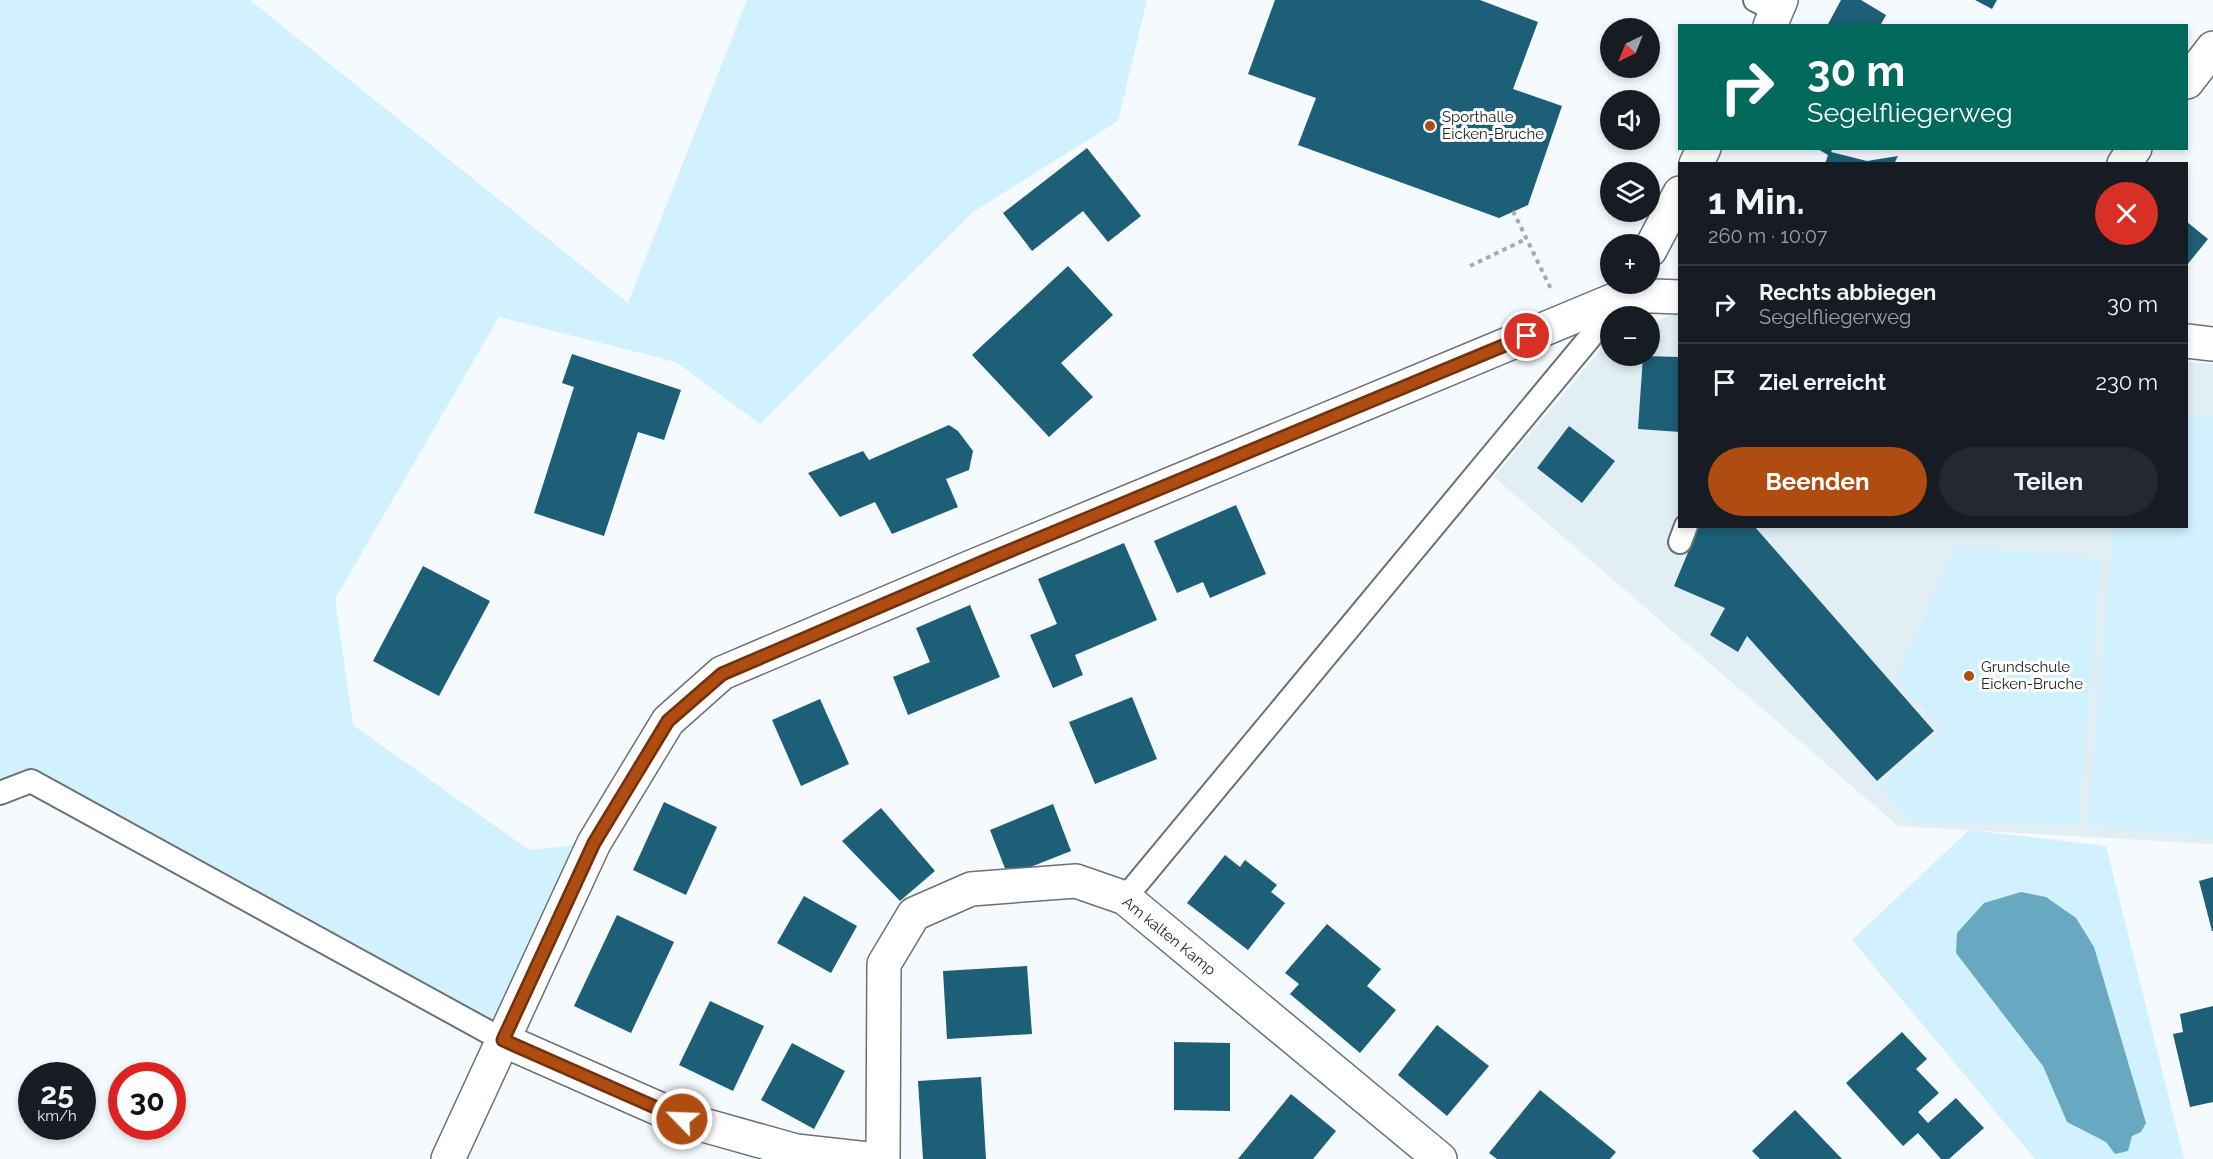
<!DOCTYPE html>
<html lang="de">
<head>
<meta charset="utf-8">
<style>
  body { margin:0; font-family:Raleway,sans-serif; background:#242831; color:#f1f3f6; height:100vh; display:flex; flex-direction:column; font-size:22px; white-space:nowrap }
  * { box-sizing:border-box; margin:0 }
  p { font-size:20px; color:#9ea1a6 }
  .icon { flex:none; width:33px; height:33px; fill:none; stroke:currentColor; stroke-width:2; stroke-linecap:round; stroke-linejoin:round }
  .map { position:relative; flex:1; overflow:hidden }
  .sheet { position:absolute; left:1678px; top:162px; width:510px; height:366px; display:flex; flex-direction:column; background:#171b24; border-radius:0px; box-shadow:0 3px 9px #0003 }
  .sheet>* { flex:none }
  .banner { position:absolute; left:1678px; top:24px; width:510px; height:126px; border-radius:0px; box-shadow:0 3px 9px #0003; background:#00695c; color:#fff; overflow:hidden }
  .needle { width:39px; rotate:223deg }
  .tools { position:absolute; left:1600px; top:18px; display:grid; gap:12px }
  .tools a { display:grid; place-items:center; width:60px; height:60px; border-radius:50%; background:#171b24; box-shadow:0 3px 9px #0003; font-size:30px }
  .speed { position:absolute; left:18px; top:1062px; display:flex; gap:12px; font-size:30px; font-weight:700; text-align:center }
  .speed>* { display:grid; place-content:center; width:78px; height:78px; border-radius:50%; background:#171b24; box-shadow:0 3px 9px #0003; line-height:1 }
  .speed small { font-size:15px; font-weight:400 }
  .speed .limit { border:9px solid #d22; background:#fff; color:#111 }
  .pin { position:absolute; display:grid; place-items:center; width:51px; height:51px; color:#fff; margin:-26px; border:3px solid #fff; border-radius:50%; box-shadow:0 2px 6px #0007 }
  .me { position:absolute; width:66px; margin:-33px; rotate:294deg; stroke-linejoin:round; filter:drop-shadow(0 0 4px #0008) }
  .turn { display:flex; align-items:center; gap:21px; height:126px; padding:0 30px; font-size:27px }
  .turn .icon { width:78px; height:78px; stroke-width:2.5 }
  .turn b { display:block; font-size:42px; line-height:51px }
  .round { display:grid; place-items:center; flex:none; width:63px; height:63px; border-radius:32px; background:#242831 }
  .overview { display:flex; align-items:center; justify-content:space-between; height:102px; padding:0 30px }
  h1 { font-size:36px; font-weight:700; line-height:45px }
  .button { display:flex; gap:12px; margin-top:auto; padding:12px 30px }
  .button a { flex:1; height:69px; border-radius:36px; background:#af4c12; color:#fff; font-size:24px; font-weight:700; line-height:69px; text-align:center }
  .button a+a { background:#242831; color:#f1f3f6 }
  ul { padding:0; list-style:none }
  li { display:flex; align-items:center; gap:18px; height:78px; padding:0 30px; border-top:2px solid #363941 }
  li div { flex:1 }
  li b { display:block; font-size:22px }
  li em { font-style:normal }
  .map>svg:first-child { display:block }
  .built { fill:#e1eff5 }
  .green { fill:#d1f1ff }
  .water { fill:#69a8c1 }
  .building { fill:#1c5f76 }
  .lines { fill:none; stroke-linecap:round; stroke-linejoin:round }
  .lane-casing { stroke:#6c7173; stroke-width:26 }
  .street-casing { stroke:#6c7173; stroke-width:36 }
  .path { stroke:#a6abad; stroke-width:4; stroke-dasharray:4.5 4.5; stroke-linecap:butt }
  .lane { stroke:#fff; stroke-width:22 }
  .street { stroke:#fff; stroke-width:33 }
  .route-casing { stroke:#72310c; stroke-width:15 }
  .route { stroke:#af4c12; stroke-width:10 }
  .poi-dot { fill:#af4c12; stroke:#fff; stroke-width:2 }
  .labels { text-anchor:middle; stroke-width:6; stroke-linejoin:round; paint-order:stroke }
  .poi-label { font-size:15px; fill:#212424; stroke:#fff; text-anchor:start }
  .street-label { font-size:15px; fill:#212424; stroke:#fff }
</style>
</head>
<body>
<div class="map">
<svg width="2213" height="1159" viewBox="0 0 2213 1159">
  <rect width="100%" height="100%" fill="#f4fafd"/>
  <!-- built -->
  <path class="built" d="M1672 314 1680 315V526H2187V362L2213 364V844L1898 826 1494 477 1602 348 1611 344V356H1650V325Z"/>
  <!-- green -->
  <g class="green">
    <path d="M0 0H250L628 303 747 0H1147L1118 121 973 212 760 424 676 362 499 317 335 599 353 725 529 850 594 843 503 1040 31 781 0 791Z"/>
    <path d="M2187 415 2213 417V836L2088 825 2113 527 2187 526Z"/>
    <path d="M1957 546 2101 559 2078 825 1911 821 1880 786 1943 730 1896 678Z"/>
    <path d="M1969 830 2106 846 2184 1159H2035L1852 940Z"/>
  </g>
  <!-- water -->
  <path class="water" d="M2021 892 2046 897 2076 918 2094 947 2146 1123 2141 1132 2132 1136 2128 1151 2115 1154 2106 1142 2067 1122 2043 1066 1956 953 1957 933 1984 903Z"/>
  <!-- building -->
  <g class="building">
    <path d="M1275 0H1480L1538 22 1513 89 1562 106 1528 205 1499 218 1298 145 1316 98 1248 74Z"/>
    <path d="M1841 0H1861L1886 15 1880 26H1827Z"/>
    <path d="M1975 0H1997L1992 9Z"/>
    <path d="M1087 148 1141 216 1108 242 1083 211 1032 251 1003 213Z"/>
    <path d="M1816 148H1833L1831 152 1867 161 1898 156 1894 164H1825L1828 155Z"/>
    <path d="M2187 222 2208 239 2187 265Z"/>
    <path d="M1068 266 1113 315 1061 363 1093 397 1049 437 972 355Z"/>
    <path d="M572 354 681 390 664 440 638 432 604 536 534 513 574 387 562 383Z"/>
    <path d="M1643 356 1680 357V432L1638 429Z"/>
    <path d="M949 425 958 431 973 451 969 470 946 479 958 507 892 534 875 502 840 517 808 473 863 451 869 460Z"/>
    <path d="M1569 426 1615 461 1582 503 1537 468Z"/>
    <path d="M1236 505 1266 574 1210 598 1203 582 1177 593 1154 541Z"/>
    <path d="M1699 526H1754L1934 731 1877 781 1747 636 1738 652 1710 635 1725 608 1674 586Z"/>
    <path d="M1124 543 1157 620 1075 655 1083 675 1053 688 1030 635 1057 624 1038 579Z"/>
    <path d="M423 566 490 601 439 696 373 661Z"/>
    <path d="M970 605 1000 677 908 715 893 677 930 662 916 628Z"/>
    <path d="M1132 697 1157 759 1095 784 1069 722Z"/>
    <path d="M820 699 849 764 801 786 772 720Z"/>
    <path d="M664 802 717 827 686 895 633 870Z"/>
    <path d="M1053 804 1071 851 1008 876 990 830Z"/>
    <path d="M881 808 935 871 900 901 842 841Z"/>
    <path d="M1225 855 1240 867 1245 860 1277 885 1271 892 1285 903 1248 950 1187 903Z"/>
    <path d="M2213 877V931H2212L2199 881Z"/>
    <path d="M804 896 857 926 831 973 777 943Z"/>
    <path d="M617 915 674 942 631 1033 574 1006Z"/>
    <path d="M1327 924 1381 969 1367 986 1396 1010 1360 1053 1290 994 1299 984 1285 973Z"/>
    <path d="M1027 966 1032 1034 947 1039 943 971Z"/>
    <path d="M710 1001 764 1026 733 1091 679 1065Z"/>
    <path d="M2213 1006V1102L2190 1107 2173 1034 2183 1032 2180 1014Z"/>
    <path d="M1437 1025 1489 1066 1447 1116 1398 1075Z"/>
    <path d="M1902 1032 1927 1059 1916 1069 1939 1093 1918 1112 1928 1123 1956 1098 1984 1128 1949 1159H1941L1918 1133 1903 1146 1846 1083Z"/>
    <path d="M1174 1042 1230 1043V1111L1174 1110Z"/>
    <path d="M792 1043 845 1071 814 1129 761 1100Z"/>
    <path d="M981 1077 986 1159H923L918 1081Z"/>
    <path d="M1540 1090 1616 1152 1610 1159H1497L1489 1153Z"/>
    <path d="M1291 1094 1336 1131 1313 1159H1238Z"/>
    <path d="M1795 1110 1842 1159H1760L1752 1151Z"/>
  </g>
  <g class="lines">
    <!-- lane casing -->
    <g class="lane-casing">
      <g id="lane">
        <path d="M1755 0 1778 11"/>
        <path d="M1680 542 1686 526"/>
        <path d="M0 793 31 781 503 1040"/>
        <path d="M1125 898 1621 300"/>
      </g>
    </g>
    <!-- street casing -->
    <g class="street-casing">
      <g id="street">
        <path d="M1770 26 1781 0"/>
        <path d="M2187 82 2213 48"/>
        <path d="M1696 164 1704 148"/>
        <path d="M2124 164 2135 148"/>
        <path d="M1650 250 1680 193"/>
        <path d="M2187 341 2213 344"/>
        <path d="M503 1040 682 1119 796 1151 868 1159"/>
        <path d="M448 1159 594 843 668 721 722 673 969 568 1626 295 1680 297"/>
        <path d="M883 1159 884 964 914 914 971 889 1076 881 1125 898 1440 1159"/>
      </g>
    </g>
    <!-- path -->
    <g class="path">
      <path d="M1513 211 1551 289"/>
      <path d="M1470 266 1526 239"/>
    </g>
    <!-- lane -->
    <use href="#lane" class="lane"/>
    <!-- street -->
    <use href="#street" class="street"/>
  </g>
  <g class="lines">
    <!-- route casing -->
    <g class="route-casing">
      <path id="route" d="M682 1119 503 1040 594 843 668 721 722 674 990 559 1527 336"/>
    </g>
    <!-- route -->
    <use href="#route" class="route"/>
  </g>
  <!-- markers -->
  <g class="poi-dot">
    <circle cx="1430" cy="126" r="6"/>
    <circle cx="1969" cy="676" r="6"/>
  </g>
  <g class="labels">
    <!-- poi labels -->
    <g class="poi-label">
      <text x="1442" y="122">Sporthalle<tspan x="1442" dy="17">Eicken-Bruche</tspan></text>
      <text x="1981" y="672">Grundschule<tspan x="1981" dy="17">Eicken-Bruche</tspan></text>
    </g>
    <!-- street labels -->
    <g class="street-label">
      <text transform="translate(1169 936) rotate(39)" y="5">Am kalten Kamp</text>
    </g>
  </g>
</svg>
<div class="tools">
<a><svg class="needle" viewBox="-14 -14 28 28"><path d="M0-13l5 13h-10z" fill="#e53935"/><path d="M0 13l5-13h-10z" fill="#9ea1a6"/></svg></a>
<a><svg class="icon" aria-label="sound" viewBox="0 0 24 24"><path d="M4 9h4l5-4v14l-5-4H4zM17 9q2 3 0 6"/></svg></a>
<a><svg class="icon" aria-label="layers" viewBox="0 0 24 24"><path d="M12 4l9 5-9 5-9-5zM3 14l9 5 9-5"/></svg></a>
<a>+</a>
<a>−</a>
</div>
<div class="speed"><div>25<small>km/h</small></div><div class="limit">30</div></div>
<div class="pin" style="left:1527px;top:336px;background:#d93025"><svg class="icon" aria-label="arrive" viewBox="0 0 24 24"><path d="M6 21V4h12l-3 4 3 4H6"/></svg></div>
<svg class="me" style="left:682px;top:1119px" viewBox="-20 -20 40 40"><circle r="17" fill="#af4c12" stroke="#fff" stroke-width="3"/><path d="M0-11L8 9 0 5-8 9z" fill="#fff"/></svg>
<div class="banner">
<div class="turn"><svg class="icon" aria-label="right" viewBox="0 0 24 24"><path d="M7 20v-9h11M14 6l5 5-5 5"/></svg><div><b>30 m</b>Segelfliegerweg</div></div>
</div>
<section class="sheet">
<div class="overview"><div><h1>1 Min.</h1><p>260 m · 10:07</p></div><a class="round" style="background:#d93025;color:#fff"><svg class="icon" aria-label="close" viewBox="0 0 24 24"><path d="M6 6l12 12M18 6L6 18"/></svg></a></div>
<ul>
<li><svg class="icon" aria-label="right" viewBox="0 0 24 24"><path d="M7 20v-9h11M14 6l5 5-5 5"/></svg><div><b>Rechts abbiegen</b><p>Segelfliegerweg</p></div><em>30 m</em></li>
<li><svg class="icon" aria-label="arrive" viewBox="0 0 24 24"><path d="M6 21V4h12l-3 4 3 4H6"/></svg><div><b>Ziel erreicht</b></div><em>230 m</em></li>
</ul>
<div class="button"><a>Beenden</a><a>Teilen</a></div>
</section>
</div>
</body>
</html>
